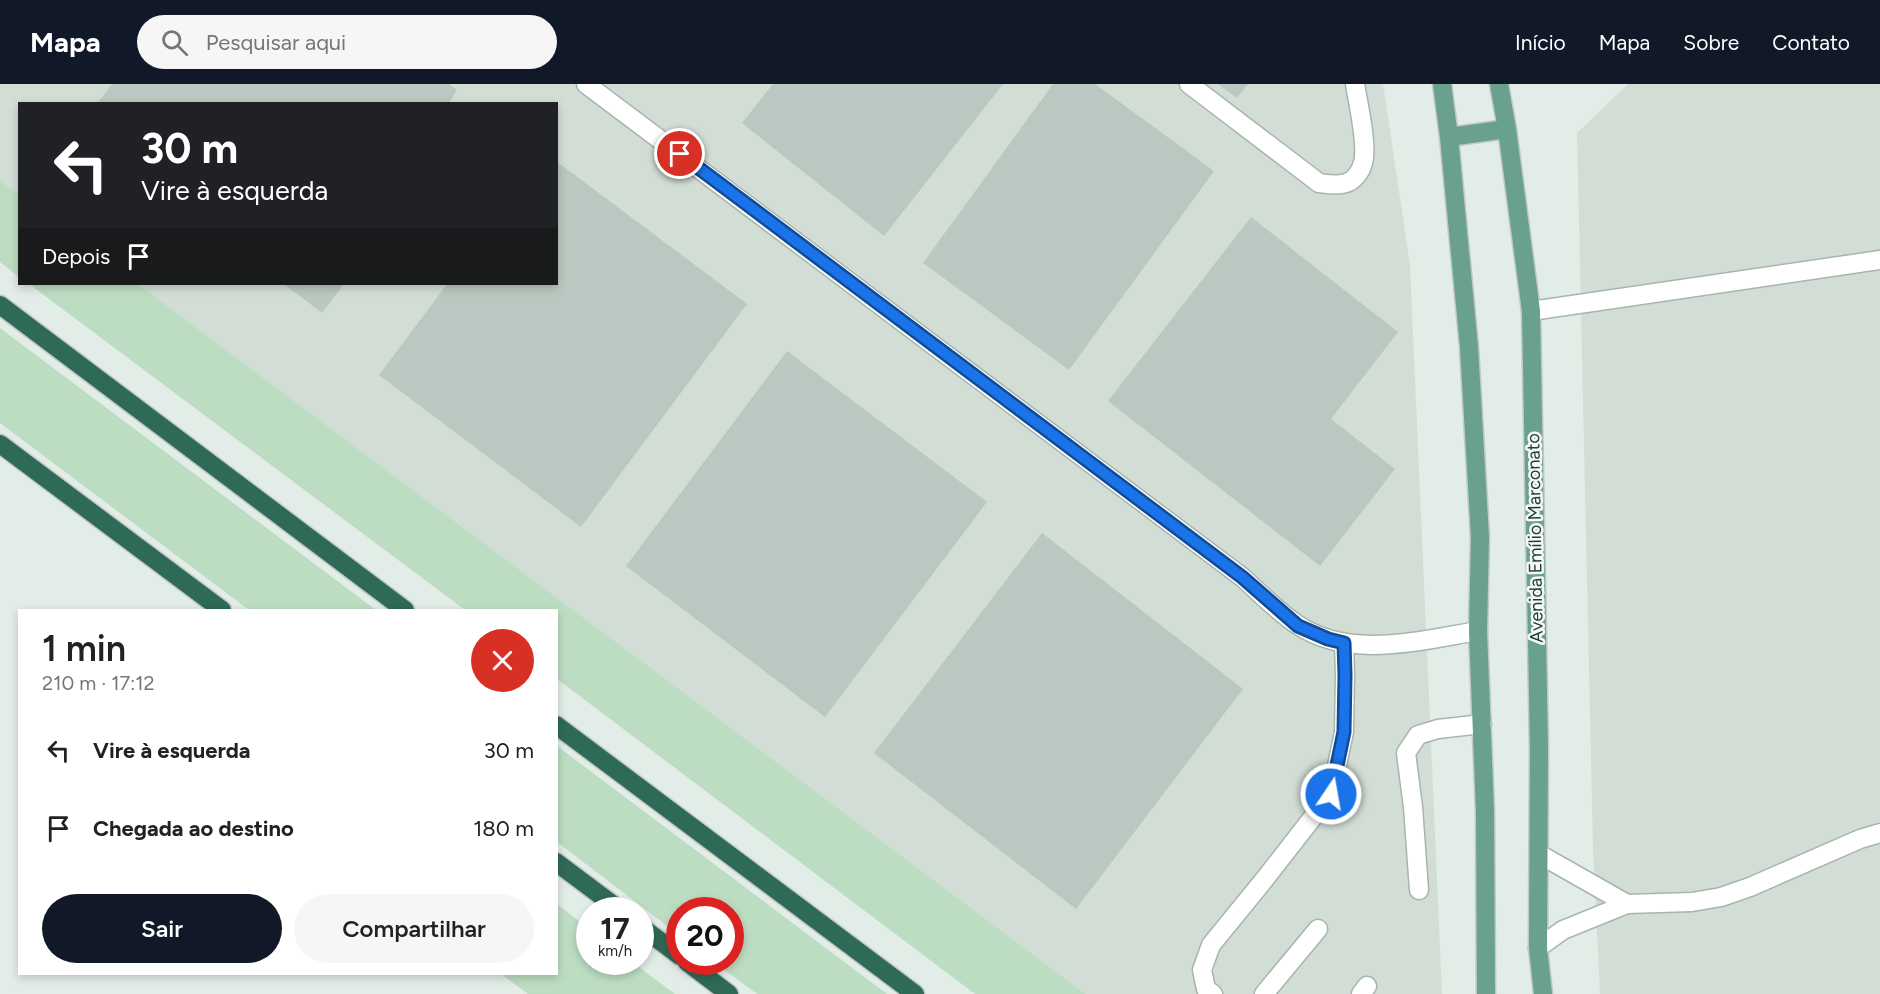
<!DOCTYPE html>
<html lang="pt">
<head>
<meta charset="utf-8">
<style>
  body { margin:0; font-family:Figtree,sans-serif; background:#f6f6f6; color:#222; height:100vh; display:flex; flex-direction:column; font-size:22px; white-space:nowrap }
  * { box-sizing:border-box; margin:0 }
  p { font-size:20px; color:#767676 }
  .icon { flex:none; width:33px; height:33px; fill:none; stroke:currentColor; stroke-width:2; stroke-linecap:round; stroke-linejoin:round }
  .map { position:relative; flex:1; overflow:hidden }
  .details { position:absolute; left:18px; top:525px; width:540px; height:366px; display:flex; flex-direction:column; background:#fff; border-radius:0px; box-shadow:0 3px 9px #0003 }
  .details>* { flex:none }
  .hud { position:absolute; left:18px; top:18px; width:540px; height:183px; border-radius:0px; box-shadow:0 3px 9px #0003; background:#202124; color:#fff; overflow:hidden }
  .speed { position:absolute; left:576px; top:813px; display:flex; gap:12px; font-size:30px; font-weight:700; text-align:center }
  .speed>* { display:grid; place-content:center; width:78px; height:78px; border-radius:50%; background:#fff; box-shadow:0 3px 9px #0003; line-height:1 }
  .speed small { font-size:15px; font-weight:400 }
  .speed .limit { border:9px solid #d22; background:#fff; color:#111 }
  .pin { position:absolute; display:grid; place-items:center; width:51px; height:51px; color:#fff; margin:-26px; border:3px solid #fff; border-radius:50%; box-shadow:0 2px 6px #0007 }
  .me { position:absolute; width:66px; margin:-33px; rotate:12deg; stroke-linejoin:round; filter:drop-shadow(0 0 4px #0008) }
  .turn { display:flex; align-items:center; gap:21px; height:126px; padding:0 24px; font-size:27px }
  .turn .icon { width:78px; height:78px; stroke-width:2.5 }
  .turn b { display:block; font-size:42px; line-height:51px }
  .then { display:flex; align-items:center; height:57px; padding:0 24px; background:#0003; gap:12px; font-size:22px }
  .round { display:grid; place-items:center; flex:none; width:63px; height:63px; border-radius:32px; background:#f6f6f6 }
  .headline { display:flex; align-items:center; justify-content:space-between; height:102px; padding:0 24px }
  h1 { font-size:36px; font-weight:600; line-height:45px }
  .button { display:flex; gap:12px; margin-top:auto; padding:12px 24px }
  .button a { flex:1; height:69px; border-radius:36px; background:#111827; color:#fff; font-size:24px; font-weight:600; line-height:69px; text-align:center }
  .button a+a { background:#f6f6f6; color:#222 }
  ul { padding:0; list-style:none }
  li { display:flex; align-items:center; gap:18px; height:78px; padding:0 24px }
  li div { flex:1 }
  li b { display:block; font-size:22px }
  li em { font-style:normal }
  header { display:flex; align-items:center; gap:36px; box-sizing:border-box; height:84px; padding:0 30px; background:#111827; color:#fff }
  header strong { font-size:28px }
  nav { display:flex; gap:33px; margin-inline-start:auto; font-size:21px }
  .search { width:420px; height:54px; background:#f6f6f6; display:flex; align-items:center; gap:15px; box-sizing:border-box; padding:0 21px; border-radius:33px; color:#767676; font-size:22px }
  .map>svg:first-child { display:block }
  .built { fill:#d2ddd6 }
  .green { fill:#bdddc2 }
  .building { fill:#b9c8c0 }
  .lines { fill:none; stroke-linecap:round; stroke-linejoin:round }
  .minor-casing { stroke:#a6b5ae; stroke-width:21 }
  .major-casing { stroke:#c1c9c6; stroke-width:21 }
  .highway-casing { stroke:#c1c9c6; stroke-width:21 }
  .minor { stroke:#fff; stroke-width:18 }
  .major { stroke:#69a18c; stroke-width:18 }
  .highway { stroke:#2f6a57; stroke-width:18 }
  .route-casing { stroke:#114b97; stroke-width:15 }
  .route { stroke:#1a73e8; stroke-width:10 }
  .labels { text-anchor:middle; stroke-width:5; stroke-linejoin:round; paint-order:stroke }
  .street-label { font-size:18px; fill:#233e34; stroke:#f4f9f6 }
</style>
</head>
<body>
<header>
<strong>Mapa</strong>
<div class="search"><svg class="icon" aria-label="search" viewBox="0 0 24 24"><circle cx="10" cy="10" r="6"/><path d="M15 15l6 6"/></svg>Pesquisar aqui</div>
<nav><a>Início</a><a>Mapa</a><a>Sobre</a><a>Contato</a></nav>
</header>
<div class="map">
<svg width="1880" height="910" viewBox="0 0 1880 910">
  <rect width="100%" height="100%" fill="#e3ede8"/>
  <!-- built -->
  <g class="built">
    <path d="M0 0H1383L1410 181 1442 910H1086L138 200H556V20H20L19 111 0 96Z"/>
    <path d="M1628 0H1880V910H1600L1593 764 1577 49Z"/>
  </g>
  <!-- green -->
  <g class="green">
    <path d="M0 96 19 111V193L0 178Z"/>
    <path d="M29 200H138L1086 910H975L557 595 556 526H465Z"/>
    <path d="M0 244 376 526H249L0 339Z"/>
    <path d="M556 662H557L887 910H757L714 878H730V826H680L679 851 557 758Z"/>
    <path d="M557 820 589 845 590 878H632L675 910H528L501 890H556Z"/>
  </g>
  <!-- building -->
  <g class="building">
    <path d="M112 0H449L457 6 448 20H97Z"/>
    <path d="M773 0H1003L884 152 742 39Z"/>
    <path d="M1053 0H1095L1214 87 1069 286 923 179Z"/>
    <path d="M1218 0H1248L1237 14Z"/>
    <path d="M556 77 747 220 581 443 379 291 447 200H556Z"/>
    <path d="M1251 133 1398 248 1331 335 1395 385 1320 482 1108 317Z"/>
    <path d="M284 200H344L322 229Z"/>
    <path d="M787 267 987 418 825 633 626 482Z"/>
    <path d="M1042 449 1243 605 1076 825 874 669Z"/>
  </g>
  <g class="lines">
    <!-- minor casing -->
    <g class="minor-casing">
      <g id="minor">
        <path d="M586 0 1242 493C1259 508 1279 529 1298 541 1350 576 1421 556 1478 547"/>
        <path d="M1189 0 1319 99C1328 100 1337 102 1346 99 1354 97 1361 87 1363 79 1368 61 1358 19 1355 0"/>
        <path d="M1531 227 1880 176"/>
        <path d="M1539 770 1627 820"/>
        <path d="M1419 806 1413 723 1406 669 1418 651 1438 645 1482 640"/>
        <path d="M1538 864 1563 846 1627 820 1692 818 1721 813 1750 803 1860 755 1880 749"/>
        <path d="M1213 910 1206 905 1202 886 1211 861 1264 796 1331 710 1344 648 1345 591 1344 559"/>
        <path d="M1264 910 1318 845"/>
        <path d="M1361 910 1367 902"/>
      </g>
    </g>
    <!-- major casing -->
    <g class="major-casing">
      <g id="major">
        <path d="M1442 0 1449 53 1469 263 1480 453 1478 547 1485 728 1486 910"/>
        <path d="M1499 0 1507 45 1531 227 1539 664 1538 864 1543 910"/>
        <path d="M1449 53 1507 45"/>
      </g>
    </g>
    <!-- highway casing -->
    <g class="highway-casing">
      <g id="highway">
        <path d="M0 221 405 526"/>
        <path d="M0 360 222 526"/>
        <path d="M556 641 915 910"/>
        <path d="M556 778 620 826"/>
        <path d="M640 842 680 872"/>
        <path d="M687 878 729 910"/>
      </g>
    </g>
    <!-- minor -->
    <use href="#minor" class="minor"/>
    <!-- major -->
    <use href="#major" class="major"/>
    <!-- highway -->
    <use href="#highway" class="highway"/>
  </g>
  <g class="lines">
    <!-- route casing -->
    <g class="route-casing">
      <path id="route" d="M680 70 1242 493 1298 542 1328 555 1344 559 1345 591 1344 648 1331 710"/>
    </g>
    <!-- route -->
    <use href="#route" class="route"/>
  </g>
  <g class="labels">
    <!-- street labels -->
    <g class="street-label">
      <text transform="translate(1535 454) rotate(-91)" y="6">Avenida Emílio Marconato</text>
    </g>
  </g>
</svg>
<div class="speed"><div>17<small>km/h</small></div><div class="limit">20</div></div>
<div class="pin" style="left:680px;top:70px;background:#d93025"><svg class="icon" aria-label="arrive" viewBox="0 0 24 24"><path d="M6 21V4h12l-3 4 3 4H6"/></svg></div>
<svg class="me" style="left:1331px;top:710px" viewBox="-20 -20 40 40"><circle r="17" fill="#1a73e8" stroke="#fff" stroke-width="3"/><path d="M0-11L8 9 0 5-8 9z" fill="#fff"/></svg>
<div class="hud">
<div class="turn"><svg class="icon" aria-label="left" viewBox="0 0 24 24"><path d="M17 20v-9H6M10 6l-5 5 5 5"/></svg><div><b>30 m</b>Vire à esquerda</div></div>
<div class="then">Depois<svg class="icon" aria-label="arrive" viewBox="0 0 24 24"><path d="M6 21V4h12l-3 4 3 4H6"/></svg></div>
</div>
<section class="details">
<div class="headline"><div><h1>1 min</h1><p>210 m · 17:12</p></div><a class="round" style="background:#d93025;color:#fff"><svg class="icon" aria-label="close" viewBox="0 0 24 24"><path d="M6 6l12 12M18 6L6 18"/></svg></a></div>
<ul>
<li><svg class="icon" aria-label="left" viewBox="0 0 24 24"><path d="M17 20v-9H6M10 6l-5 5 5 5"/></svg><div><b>Vire à esquerda</b></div><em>30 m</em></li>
<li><svg class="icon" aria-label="arrive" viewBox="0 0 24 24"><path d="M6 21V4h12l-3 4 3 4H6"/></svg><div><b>Chegada ao destino</b></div><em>180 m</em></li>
</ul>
<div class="button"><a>Sair</a><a>Compartilhar</a></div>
</section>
</div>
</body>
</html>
